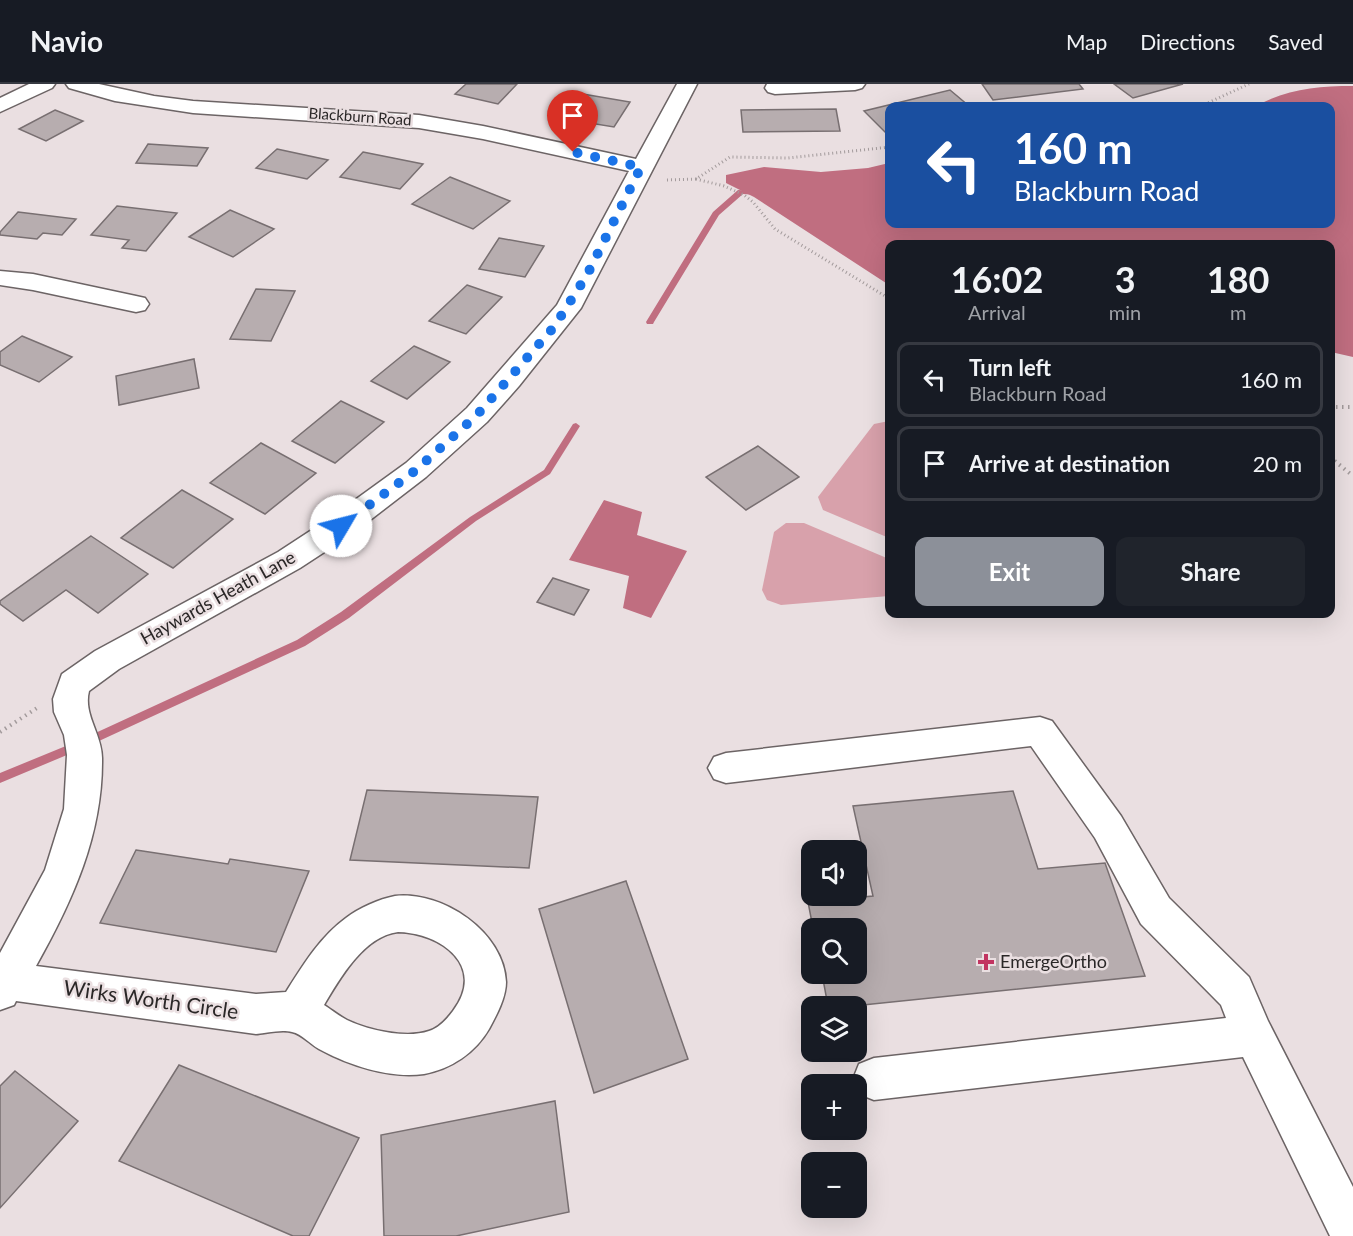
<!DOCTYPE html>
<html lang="en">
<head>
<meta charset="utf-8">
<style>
  body { margin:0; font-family:Lato,sans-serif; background:#20242c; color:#f1f3f6; height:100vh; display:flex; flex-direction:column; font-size:22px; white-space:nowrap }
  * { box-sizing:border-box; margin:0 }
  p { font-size:20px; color:#9ea1a6 }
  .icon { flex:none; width:33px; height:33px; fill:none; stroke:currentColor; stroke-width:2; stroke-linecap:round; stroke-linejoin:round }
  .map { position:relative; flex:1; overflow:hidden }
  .drawer { position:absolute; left:885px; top:156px; width:450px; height:378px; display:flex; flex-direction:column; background:#171b24; border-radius:12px; box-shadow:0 6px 24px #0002 }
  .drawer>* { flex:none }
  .guide { position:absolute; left:885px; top:18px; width:450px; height:126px; border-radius:12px; box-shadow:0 6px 24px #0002; background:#1a4fa0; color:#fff; overflow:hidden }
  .tools { position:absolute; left:801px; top:756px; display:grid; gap:12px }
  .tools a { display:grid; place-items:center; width:66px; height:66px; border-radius:12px; background:#171b24; box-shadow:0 6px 24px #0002; font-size:30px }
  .pin { position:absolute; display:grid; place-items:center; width:51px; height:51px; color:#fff; margin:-62px -26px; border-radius:50% 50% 50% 0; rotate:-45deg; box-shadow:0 0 6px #0007 }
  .pin .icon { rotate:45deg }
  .me { position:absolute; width:66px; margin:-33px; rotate:53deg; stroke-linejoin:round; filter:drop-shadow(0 0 4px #0008) }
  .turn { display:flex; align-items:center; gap:21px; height:126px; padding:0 30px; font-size:27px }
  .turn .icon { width:78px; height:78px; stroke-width:2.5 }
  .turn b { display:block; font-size:42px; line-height:51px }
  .eta { display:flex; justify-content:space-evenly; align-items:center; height:102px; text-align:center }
  .eta b { font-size:36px; font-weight:700; line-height:42px }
  .primary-button { display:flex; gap:12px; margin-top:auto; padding:12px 30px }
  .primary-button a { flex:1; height:69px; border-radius:12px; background:#8c9099; color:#fff; font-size:24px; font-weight:700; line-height:69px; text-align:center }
  .primary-button a+a { background:#20242c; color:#f1f3f6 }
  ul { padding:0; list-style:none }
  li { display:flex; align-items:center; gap:18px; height:75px; margin:0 12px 9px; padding:0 18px; border:3px solid #363941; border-radius:12px }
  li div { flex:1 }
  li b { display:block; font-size:22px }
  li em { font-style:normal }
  header { display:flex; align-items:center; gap:36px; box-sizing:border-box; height:84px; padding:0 30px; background:#171b24; border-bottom:2px solid #363941 }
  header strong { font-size:28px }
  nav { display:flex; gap:33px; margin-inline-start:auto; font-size:21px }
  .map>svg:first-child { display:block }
  .green { fill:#d8a1ab }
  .water { fill:#c06e80 }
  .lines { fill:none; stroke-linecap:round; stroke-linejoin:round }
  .stream { fill:#c06e80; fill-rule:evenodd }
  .building { fill:#b7adaf; stroke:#786f71; stroke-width:1.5 }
  .minor-casing { stroke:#6c6465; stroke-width:3 }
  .path-far1 { stroke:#a39b9c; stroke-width:3; stroke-dasharray:1 3; stroke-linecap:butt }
  .path { stroke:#a39b9c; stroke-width:4; stroke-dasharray:1.5 4.5; stroke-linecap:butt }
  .minor { fill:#fff; fill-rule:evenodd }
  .route { stroke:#1a73e8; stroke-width:10; stroke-dasharray:0 18 }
  .poi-dot { fill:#c23461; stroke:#eadfe1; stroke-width:2 }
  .labels { text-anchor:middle; stroke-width:5; stroke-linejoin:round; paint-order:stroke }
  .far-street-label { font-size:15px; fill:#2a2727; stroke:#eadfe1 }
  .street-label { font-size:18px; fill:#2a2727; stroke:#eadfe1 }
  .poi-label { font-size:18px; fill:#2a2727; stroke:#eadfe1; text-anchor:start }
  .near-street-label { font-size:21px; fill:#2a2727; stroke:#eadfe1 }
</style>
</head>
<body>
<header>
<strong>Navio</strong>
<nav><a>Map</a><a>Directions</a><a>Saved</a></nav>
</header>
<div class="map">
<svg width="1353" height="1152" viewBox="0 0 1353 1152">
  <rect width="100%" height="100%" fill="#eadfe1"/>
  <!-- green -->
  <g class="green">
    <path d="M889 337H890L889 454 823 426 818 413 874 340Z"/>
    <path d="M786 439H804L889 475V512L781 521 767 516 762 506 774 448Z"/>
  </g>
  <!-- water -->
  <g class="water">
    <path d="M1353 2V273L1331 268 1330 160H890L889 201 754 113 726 99V91L764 83 821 88 868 84 889 79 890 140H1330V22H1256C1288 5 1317 2 1353 2Z"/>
    <path d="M604 416 642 428 637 451 687 467 651 534 623 524 629 492 569 476Z"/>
  </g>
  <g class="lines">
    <!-- stream -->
    <g class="stream">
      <path d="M738 106 758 107 762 109 758 111 743 110 719 131 654 238 653 240H647L646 238 713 128Z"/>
      <path d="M576 339 580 342 550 390 476 437 349 534 305 562 86 663 0 699V689L78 657 297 556 341 528 470 433 544 386 573 340Z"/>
    </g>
  </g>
  <!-- building -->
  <g class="building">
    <path d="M466 0H517L498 20 455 10Z"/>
    <path d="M982 0H1079L1083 5 993 16Z"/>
    <path d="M1114 0H1183L1133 14Z"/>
    <path d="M950 6 969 22H890V48L886 49 864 27Z"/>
    <path d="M577 9 630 18 614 43 559 34Z"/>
    <path d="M836 25 840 47 743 48 741 26Z"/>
    <path d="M55 26 83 37 46 57 19 45Z"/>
    <path d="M148 60 208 64 197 82 136 79Z"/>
    <path d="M277 65 328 76 307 95 256 84Z"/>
    <path d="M363 68 423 80 400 105 340 93Z"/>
    <path d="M450 93 510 117 473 145 412 120Z"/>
    <path d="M117 122 177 129 146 167 122 164 129 156 91 151Z"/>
    <path d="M230 126 274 145 233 173 189 153Z"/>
    <path d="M18 128 76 135 62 151 43 149 37 155 0 151V148Z"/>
    <path d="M499 154 544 162 525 193 479 185Z"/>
    <path d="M467 201 502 213 466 250 429 237Z"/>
    <path d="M256 205 295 207 271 257 230 255Z"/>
    <path d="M22 252 72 273 39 298 0 281V268Z"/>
    <path d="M414 262 450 278 407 315 371 297Z"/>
    <path d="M194 275 199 304 119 321 116 292Z"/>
    <path d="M341 317 384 338 335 379 292 357Z"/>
    <path d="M261 359 316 389 265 430 210 399Z"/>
    <path d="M758 362 799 393 746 426 706 393Z"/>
    <path d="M182 406 233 435 173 484 121 454Z"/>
    <path d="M91 452 148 490 98 529 66 506 23 537 0 520V517Z"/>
    <path d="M553 494 589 506 574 531 537 518Z"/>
    <path d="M367 706 538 713 529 784 350 776Z"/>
    <path d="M1013 707 1038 785 1105 779 1145 892 853 922H828L822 890H856V844H813L808 818 873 812 853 722Z"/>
    <path d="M136 766 228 780 230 775 309 787 276 868 100 839Z"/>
    <path d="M626 797 688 975 594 1009 539 825Z"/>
    <path d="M179 981 359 1054 309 1152H293L119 1077Z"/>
    <path d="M15 987 78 1037 0 1124V1002Z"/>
    <path d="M555 1017 569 1128 456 1152H384L381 1051Z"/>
  </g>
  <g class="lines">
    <!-- minor casing -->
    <g class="minor-casing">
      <g id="minor">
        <path d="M29 0H55L52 4 0 28V14Z"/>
        <path d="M66 0H99L154 12 193 17 419 31 483 42 636 75 677 0H697L581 224 519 302 487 338 426 393 352 450 300 484 119 585 89 607C83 631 102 650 102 674 103 750 73 816 36 882L256 910 286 908C303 881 320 853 346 834 359 824 379 815 395 812 443 807 504 848 506 898 506 914 496 932 489 945 475 969 451 985 424 990 390 995 348 981 319 965 310 960 302 950 292 948 281 945 267 949 256 950L16 917 14 921 0 926V869L45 786 64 725 67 671 64 651 54 628 53 615 62 590 95 567 278 468 330 434 406 379 467 324 557 221 629 87 483 55 419 44 193 29 115 17 69 4ZM398 848C441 849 487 882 453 927 447 935 439 944 429 947 406 955 368 946 347 936 339 932 332 926 324 921 340 894 364 852 398 848Z"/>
        <path d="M767 0H865L862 4 855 6 775 10 768 8 765 4Z"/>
        <path d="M0 187 33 190 136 212 145 214 149 220 145 226 136 228 33 206 0 201Z"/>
        <path d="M1040 633 1052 637 1121 732 1169 814 1249 893 1268 937 1353 1103V1152H1330L1243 973 874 1016 859 1010 853 995 859 980 874 974 1226 934 1221 921 1141 840 1095 754 1031 662 726 699 714 695 708 684 714 673 726 669Z"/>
      </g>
    </g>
    <!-- path-far1 -->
    <g class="path-far1">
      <path d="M1201 22 1249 0"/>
      <path d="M696 95 724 102 744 111 753 118 775 145 890 215"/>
      <path d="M667 96 696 95 730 73 788 74 890 63"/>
    </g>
    <!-- path -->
    <g class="path">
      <path d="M1330 323H1353"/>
      <path d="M1330 373 1353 392"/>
      <path d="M0 648 37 624"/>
    </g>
    <!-- minor -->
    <use href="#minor" class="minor"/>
  </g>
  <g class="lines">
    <!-- route -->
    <path class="route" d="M341 442 416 386 477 331 554 243 587 191 641 83 573 68"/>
  </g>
  <!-- markers -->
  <path class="poi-dot" d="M983 869h6v6h6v6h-6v6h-6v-6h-6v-6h6z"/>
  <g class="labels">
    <!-- far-street labels -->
    <g class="far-street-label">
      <text transform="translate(360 33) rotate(4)" y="5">Blackburn Road</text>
    </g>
    <!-- street labels -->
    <g class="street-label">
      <text transform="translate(218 514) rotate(-29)" y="6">Haywards Heath Lane</text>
    </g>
    <!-- poi labels -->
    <g class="poi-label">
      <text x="1000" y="884">EmergeOrtho</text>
    </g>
    <!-- near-street labels -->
    <g class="near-street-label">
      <text transform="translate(151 916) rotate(8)" y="7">Wirks Worth Circle</text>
    </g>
  </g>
</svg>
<div class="tools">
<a><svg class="icon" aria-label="sound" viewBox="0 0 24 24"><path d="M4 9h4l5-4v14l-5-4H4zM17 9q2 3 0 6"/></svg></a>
<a><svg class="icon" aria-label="search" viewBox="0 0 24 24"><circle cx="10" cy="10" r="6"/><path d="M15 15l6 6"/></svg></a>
<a><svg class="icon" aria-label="layers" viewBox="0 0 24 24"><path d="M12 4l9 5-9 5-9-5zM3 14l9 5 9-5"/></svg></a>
<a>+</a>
<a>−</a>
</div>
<div class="pin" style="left:573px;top:68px;background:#d93025"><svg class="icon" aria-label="arrive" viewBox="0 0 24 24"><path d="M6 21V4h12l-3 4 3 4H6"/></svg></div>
<svg class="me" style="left:341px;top:442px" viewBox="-20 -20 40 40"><circle r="19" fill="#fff"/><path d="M0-13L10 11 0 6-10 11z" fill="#1a73e8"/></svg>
<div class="guide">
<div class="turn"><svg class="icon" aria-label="left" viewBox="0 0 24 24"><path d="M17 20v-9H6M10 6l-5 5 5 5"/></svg><div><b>160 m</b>Blackburn Road</div></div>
</div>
<section class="drawer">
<div class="eta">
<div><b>16:02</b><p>Arrival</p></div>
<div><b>3</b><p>min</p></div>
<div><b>180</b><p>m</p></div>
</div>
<ul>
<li><svg class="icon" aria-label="left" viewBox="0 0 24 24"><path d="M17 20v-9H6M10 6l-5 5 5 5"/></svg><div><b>Turn left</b><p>Blackburn Road</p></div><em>160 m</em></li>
<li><svg class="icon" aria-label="arrive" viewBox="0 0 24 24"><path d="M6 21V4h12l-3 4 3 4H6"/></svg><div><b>Arrive at destination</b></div><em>20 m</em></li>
</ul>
<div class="primary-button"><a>Exit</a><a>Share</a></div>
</section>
</div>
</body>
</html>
